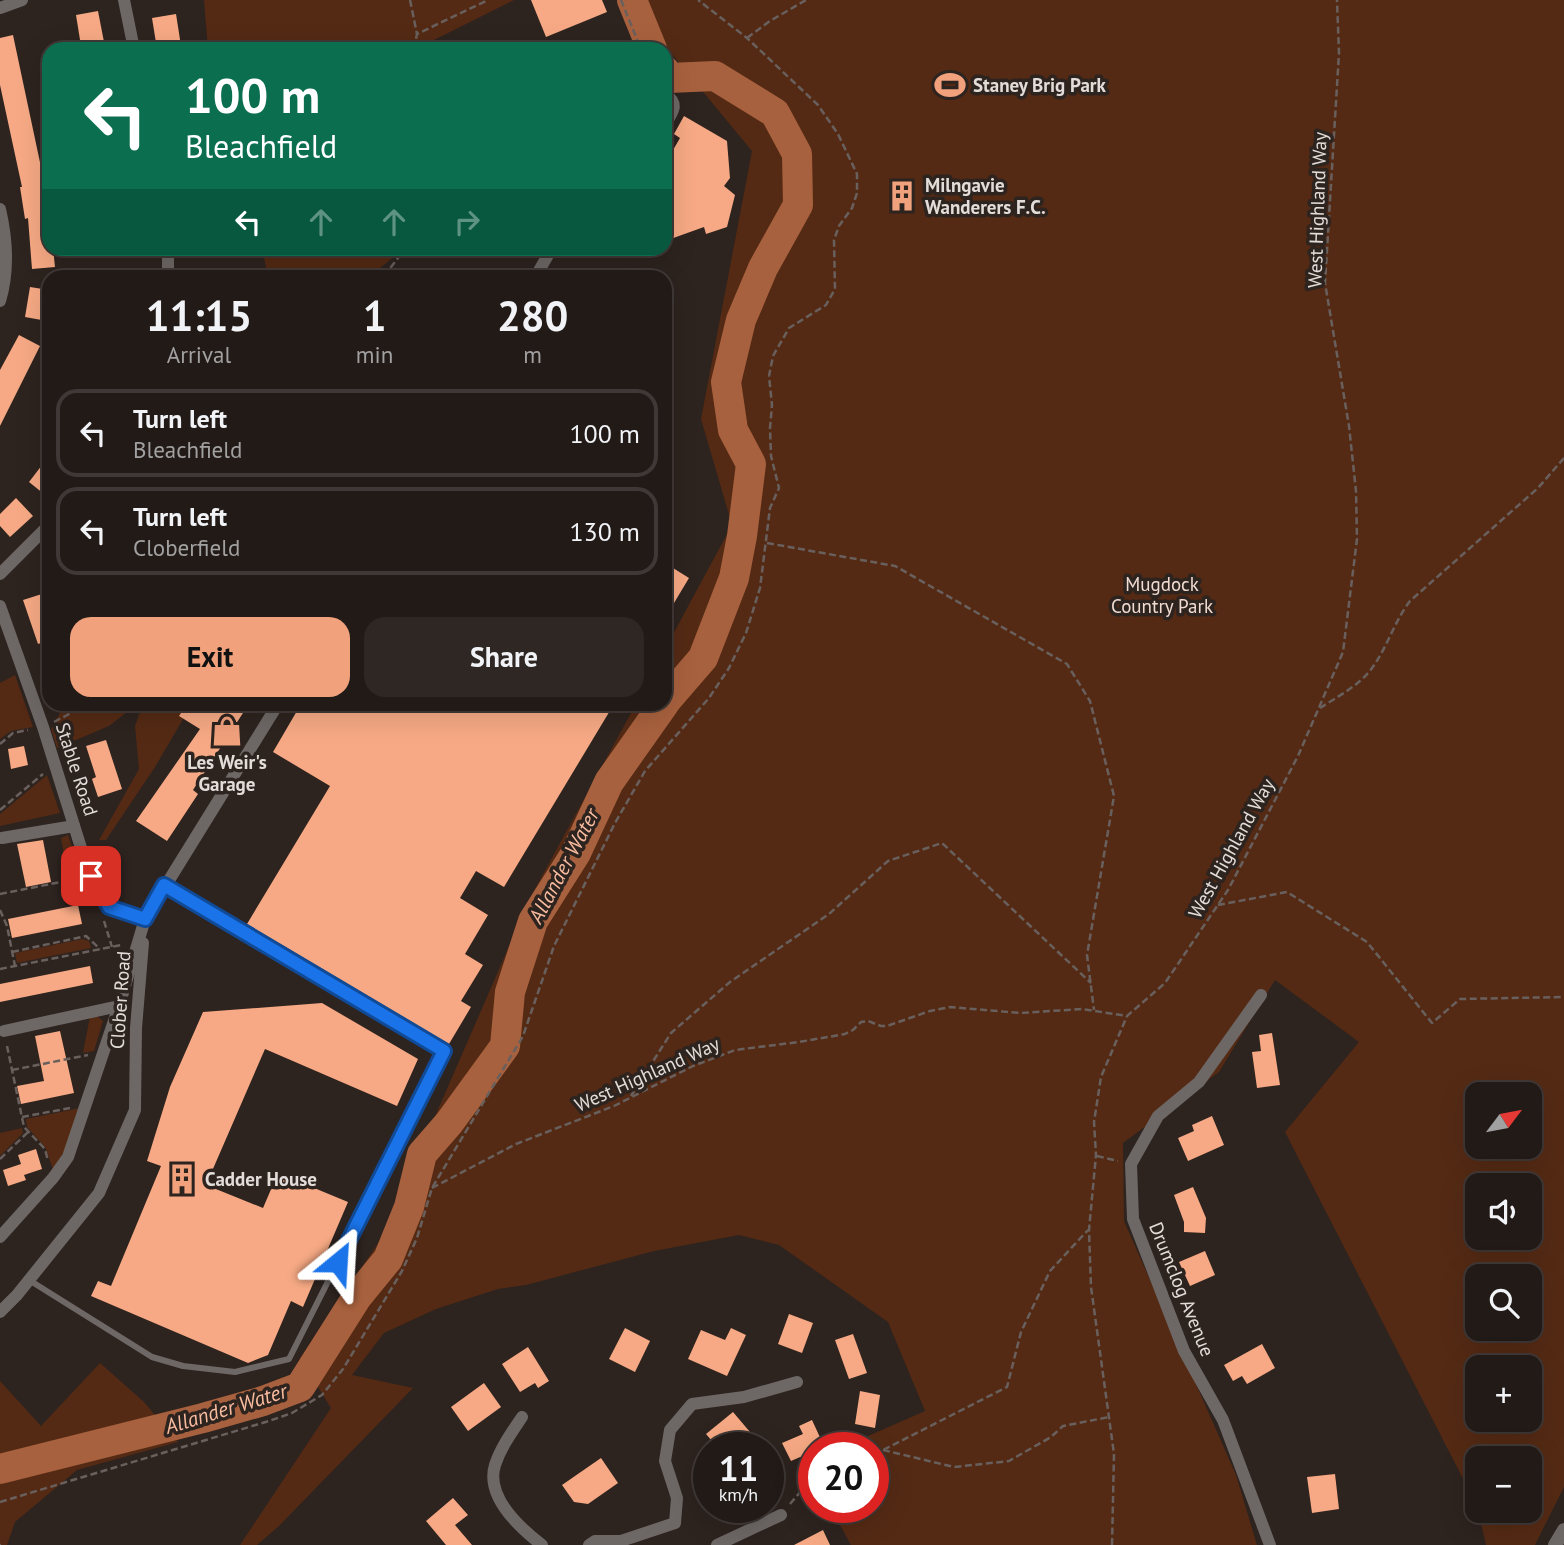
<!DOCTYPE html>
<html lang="en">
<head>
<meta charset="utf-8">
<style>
  body { margin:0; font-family:"PT Sans",sans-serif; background:#2e2724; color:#f1f3f6; height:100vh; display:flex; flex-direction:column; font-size:26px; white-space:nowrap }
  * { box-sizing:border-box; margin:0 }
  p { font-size:23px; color:#a2a1a1 }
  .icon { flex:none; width:38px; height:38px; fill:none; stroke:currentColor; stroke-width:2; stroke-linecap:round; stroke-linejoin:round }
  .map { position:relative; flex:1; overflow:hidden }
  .drawer { position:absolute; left:42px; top:270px; width:630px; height:441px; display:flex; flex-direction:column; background:#221a17; border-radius:21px; box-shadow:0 7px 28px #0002,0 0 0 2px #3f3836 }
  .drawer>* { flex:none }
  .hud { position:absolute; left:42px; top:42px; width:630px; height:214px; border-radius:21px; box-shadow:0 7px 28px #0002,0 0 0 2px #3f3836; background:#0b6e4f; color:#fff; overflow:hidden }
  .needle { width:46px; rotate:58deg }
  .buttons { position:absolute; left:1465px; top:1082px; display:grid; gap:14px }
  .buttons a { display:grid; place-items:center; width:77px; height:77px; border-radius:14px; background:#221a17; box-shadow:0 7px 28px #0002,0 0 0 2px #3f3836; font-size:35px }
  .speed { position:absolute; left:693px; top:1432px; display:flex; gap:14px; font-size:35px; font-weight:700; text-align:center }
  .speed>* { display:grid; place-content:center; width:91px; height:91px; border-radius:50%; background:#221a17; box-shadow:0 7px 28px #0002,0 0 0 2px #3f3836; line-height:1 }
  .speed small { font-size:18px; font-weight:400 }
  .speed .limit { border:10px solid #d22; background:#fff; color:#111 }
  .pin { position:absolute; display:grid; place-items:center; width:60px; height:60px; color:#fff; margin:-30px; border-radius:14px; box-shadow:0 4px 10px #0006 }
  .me { position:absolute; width:77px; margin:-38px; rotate:27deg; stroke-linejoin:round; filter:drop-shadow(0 0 5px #0008) }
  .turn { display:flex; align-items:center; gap:24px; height:147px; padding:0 28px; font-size:32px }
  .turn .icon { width:91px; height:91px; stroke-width:2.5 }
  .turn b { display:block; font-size:49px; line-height:60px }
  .lanes { display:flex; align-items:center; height:66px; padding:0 28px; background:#0003; justify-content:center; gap:35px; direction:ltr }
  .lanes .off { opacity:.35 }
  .eta { display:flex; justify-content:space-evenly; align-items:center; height:119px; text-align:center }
  .eta b { font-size:42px; font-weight:700; line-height:49px }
  .button { display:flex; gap:14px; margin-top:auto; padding:14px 28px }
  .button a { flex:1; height:80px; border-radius:21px; background:#f1a17c; color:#111; font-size:28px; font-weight:700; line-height:80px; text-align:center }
  .button a+a { background:#2e2724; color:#f1f3f6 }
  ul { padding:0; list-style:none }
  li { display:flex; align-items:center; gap:21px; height:88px; margin:0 14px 10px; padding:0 14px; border:4px solid #3f3836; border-radius:21px }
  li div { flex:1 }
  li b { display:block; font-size:26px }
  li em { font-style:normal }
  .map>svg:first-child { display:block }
  .green { fill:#542a14; fill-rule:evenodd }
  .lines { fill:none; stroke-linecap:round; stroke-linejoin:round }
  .river { stroke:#a8613e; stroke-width:30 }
  .building { fill:#f6a984 }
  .path { stroke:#69605d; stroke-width:2.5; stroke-dasharray:7 3.5; stroke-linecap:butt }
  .service { stroke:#6d6866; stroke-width:6 }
  .minor { stroke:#6d6866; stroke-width:12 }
  .tertiary { stroke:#6d6866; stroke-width:14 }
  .route-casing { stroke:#114b97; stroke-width:18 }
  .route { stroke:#1a73e8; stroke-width:12 }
  .labels { text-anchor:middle; stroke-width:7; stroke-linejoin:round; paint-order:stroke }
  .poi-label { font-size:19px; font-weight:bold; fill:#e3ddda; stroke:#2d231f; text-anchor:start }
  .street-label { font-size:19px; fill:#e3ddda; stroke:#2d231f }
  .park-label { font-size:19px; fill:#f1dcd2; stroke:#2d231f }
  .water-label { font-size:21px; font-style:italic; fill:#f9bc9f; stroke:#2d231f }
</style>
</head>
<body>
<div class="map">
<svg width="1564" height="1545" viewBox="0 0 1564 1545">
  <rect width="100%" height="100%" fill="#2d231f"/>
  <!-- green -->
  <g class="green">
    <path d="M204 0H514L426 44V49H208Z"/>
    <path d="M627 0H1564V1487L1535 1545H1486L1478 1510H1530V1458H1477V1506L1285 1132 1359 1042 1275 980 1219 1072 1123 1143 1124 1221 1236 1475 1257 1545H851L830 1507H873V1447H843L925 1411 888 1322 779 1245 739 1235 654 1251 526 1285 498 1289 436 1309 384 1333 352 1375 413 1388 279 1526 257 1545H240L331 1408 300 1358 383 1236 530 898 636 704H665V649L732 525 701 419 752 151ZM1477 1094H1530V1146H1477ZM1477 1185H1530V1237H1477ZM1477 1276H1530V1328H1477ZM1477 1367H1530V1419H1477Z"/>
    <path d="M262 249V248L403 249 374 273V276H268Z"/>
    <path d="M15 675 33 727 11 731 0 739V683Z"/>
    <path d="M65 704H192L155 767 106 840H99L139 769 135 726 140 712H127L109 726 57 748 51 729Z"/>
    <path d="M47 775 60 813 0 826V814Z"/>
    <path d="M68 835 81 873 68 877 61 838Z"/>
    <path d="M82 939 89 941 91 948 17 963 15 953Z"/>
    <path d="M90 1016H97L103 1021 94 1051 83 1053Z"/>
    <path d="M80 1108C74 1115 74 1123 72 1131 68 1145 62 1158 53 1169L45 1147 27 1127 26 1119Z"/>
    <path d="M22 1128 23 1133 0 1156V1133Z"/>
    <path d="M100 1363 144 1402 178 1442 77 1470 15 1522 7 1545H0V1381L41 1426Z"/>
  </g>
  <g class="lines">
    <!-- river -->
    <g class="river">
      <path d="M632 0 652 49"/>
      <path d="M665 71 669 78 715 76 775 113 797 154 798 205 763 268 741 320 726 382 733 430 751 464 742 536 734 578 703 658 665 702"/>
      <path d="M0 1469 203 1418 263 1401 300 1387 357 1297 388 1259 409 1207 422 1154 449 1123 505 1046 510 992 533 921 576 853 609 782 664 704"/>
    </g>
  </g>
  <!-- building -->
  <g class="building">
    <path d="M531 0H602L607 12 546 37Z"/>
    <path d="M98 11 104 42 81 46 76 15Z"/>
    <path d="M176 14 181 46 157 49 152 18Z"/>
    <path d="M13 35 45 186 49 213V248H53L55 267 32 269 28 218 25 219 20 187H22L0 85V38Z"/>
    <path d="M684 116 727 141 730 178 724 186 735 195 727 227 706 234 704 227 665 241V164L680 138 674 134Z"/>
    <path d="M30 287 49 290 47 321 25 317Z"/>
    <path d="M19 335 40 346 0 426V370Z"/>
    <path d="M49 456V498L29 482Z"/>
    <path d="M16 498 33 516 10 537 0 526V514Z"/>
    <path d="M665 563 689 578 665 618Z"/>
    <path d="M45 593 49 604V640L38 644 23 600Z"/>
    <path d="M187 704H229L243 713 193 790 198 794 167 841 136 821 200 729 179 716Z"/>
    <path d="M301 704H614L504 887 476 871 460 898 488 915 465 954 483 965 461 1001 471 1007 449 1044 247 924 330 786 273 752Z"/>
    <path d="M106 740 122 789 98 797 92 779 96 777 86 746Z"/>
    <path d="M24 746 28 765 11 769 8 749Z"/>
    <path d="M43 840 51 882 26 887 17 844Z"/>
    <path d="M78 905 82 924 12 938 8 919Z"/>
    <path d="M90 966 93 983 0 1002V984Z"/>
    <path d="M322 1003 418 1059 397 1106 265 1049 206 1185 263 1208 278 1173 348 1202 303 1307 291 1301 268 1355 248 1363 91 1296 98 1281 111 1286 161 1166 147 1161 170 1087 203 1012Z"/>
    <path d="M60 1031 74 1093 21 1104 17 1086 44 1081 35 1036Z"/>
    <path d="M1272 1033 1280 1085 1257 1088 1252 1052 1261 1051 1259 1035Z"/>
    <path d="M1212 1116 1224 1145 1188 1161 1178 1138 1194 1131 1192 1125Z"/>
    <path d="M36 1149 42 1169 24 1175 26 1180 8 1186 3 1170 21 1164 18 1155Z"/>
    <path d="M1193 1187 1206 1218 1205 1233 1184 1232V1222L1174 1195Z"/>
    <path d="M1205 1251 1215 1275 1190 1286 1179 1262Z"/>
    <path d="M789 1314 813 1323 802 1353 778 1344Z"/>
    <path d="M625 1328 650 1341 635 1372 609 1359Z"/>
    <path d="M731 1328 746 1335 727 1376 688 1359 701 1330 725 1340Z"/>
    <path d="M853 1334 867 1373 849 1379 835 1340Z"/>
    <path d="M1262 1344 1275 1368 1247 1384 1242 1376 1233 1381 1224 1365Z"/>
    <path d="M528 1347 549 1381 538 1388 535 1383 520 1392 502 1364Z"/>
    <path d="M484 1383 501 1407 468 1431 451 1407Z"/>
    <path d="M860 1391 880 1395 875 1428 855 1424Z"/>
    <path d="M733 1412 750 1432 731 1447H717L706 1434Z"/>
    <path d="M812 1420 824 1446 814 1447V1451L791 1461 782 1443 803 1434 799 1426Z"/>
    <path d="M601 1458 618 1483 588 1504 574 1502 562 1485Z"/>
    <path d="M1335 1474 1339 1509 1312 1513 1307 1477Z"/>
    <path d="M453 1498 468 1515 455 1525 472 1545H446L426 1521Z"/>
    <path d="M823 1530 830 1545H794Z"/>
  </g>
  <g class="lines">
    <!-- path -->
    <g class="path">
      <path d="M410 0 417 34"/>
      <path d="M621 0 641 49"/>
      <path d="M747 38 770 21 806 0"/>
      <path d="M414 49 417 34 488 0"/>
      <path d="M384 276 398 258V248"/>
      <path d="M767 543 895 566 1067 664 1090 701 1114 796 1087 955 1094 1010"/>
      <path d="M1320 708C1337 697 1360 685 1372 668 1387 648 1394 622 1410 601L1538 488 1564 458"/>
      <path d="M54 722 88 704"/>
      <path d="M0 744 13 733 28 730"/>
      <path d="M0 810 43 774"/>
      <path d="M0 894 76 879"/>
      <path d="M1218 905 1287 892 1367 942 1432 1023 1460 999 1564 997"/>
      <path d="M0 910 7 926 15 966"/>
      <path d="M104 921 112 947"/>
      <path d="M12 952 86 936 100 949"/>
      <path d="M0 969 121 945"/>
      <path d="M7 1046 24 1127 45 1149 48 1161"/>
      <path d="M12 1070 88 1055"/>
      <path d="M631 1096 671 1033 730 982 829 914 888 861 942 843 1091 983"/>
      <path d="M22 1117 70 1108"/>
      <path d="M1097 1156 1118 1161"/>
      <path d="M0 1159 28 1132"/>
      <path d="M432 1188 516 1144 614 1106 693 1066 735 1050 799 1042 845 1034 853 1030 861 1022 868 1021 881 1026H887L930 1011 950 1007 1020 1013 1082 1009 1127 1016 1165 983 1228 890 1298 756 1343 652 1357 539 1356 491 1349 426 1325 283 1339 53 1337 0"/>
      <path d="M883 1450 954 1467 1009 1461 1051 1437 1063 1426 1109 1417"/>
      <path d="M873 1451 883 1450 1007 1387 1021 1332 1050 1271 1088 1230"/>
      <path d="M0 1502 269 1421 292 1413 322 1395 343 1369 402 1271 417 1238 432 1188 523 1036 554 946 615 823 645 771 709 698 729 668 746 633 760 588 770 508 779 488 771 456 770 428 772 405 769 376 773 356 789 328 826 305 835 289 834 240 839 226 852 208 857 193V174L838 134 818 105 747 38 698 0"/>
      <path d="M790 1504 814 1476"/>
      <path d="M0 1545H1"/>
      <path d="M1112 1545 1114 1454 1091 1287 1089 1230 1096 1155 1094 1122 1101 1077 1127 1016"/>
    </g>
    <!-- service -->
    <g class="service">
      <path d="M665 90C685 103 676 113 665 130"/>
      <path d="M29 1280 152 1357 183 1366 235 1372 289 1359 444 1051"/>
    </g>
    <!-- minor -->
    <g class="minor">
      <path d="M124 0 134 49"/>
      <path d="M0 8 22 0"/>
      <path d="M0 209C7 239 9 271 0 301"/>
      <path d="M168 276V248"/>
      <path d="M536 276 552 248"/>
      <path d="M0 574 49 525"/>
      <path d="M0 606 43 727 88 870 109 907 145 919"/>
      <path d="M2 838 74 826"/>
      <path d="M164 885 444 1051"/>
      <path d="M1261 995 1199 1082 1158 1116 1131 1164 1133 1219 1184 1351 1223 1420 1270 1545"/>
      <path d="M4 1031 119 1006 124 1007"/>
      <path d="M0 1237 53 1178 68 1157 119 1006 145 919 278 704"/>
      <path d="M0 1312 17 1295 99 1193 135 1110 136 1028 143 943"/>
      <path d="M522 1417C512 1432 501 1447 495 1465 485 1497 520 1528 542 1545"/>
      <path d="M589 1545 595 1541H621L675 1523 677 1498 665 1461 670 1430 692 1404 744 1397 797 1382"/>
      <path d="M717 1545 781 1515"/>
    </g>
    <!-- tertiary -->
    <path class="tertiary" d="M1555 1545 1564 1530"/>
  </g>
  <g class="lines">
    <!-- route casing -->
    <g class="route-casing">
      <path id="route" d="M91 876 109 907 145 919 164 885 444 1051 338 1262"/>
    </g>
    <!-- route -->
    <use href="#route" class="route"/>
  </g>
  <!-- icons -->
  <defs>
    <g id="stadium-bare" transform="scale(2.415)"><path d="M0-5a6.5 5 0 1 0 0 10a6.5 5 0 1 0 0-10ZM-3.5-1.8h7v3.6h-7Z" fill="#f1a17c" stroke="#2d231f" stroke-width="2.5" paint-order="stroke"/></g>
    <g id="building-bare" transform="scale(2.415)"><path d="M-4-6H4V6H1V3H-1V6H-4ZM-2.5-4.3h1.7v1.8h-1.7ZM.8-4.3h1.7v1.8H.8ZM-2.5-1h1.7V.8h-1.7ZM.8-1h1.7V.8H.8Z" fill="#f1a17c" stroke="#2d231f" stroke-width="2.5" paint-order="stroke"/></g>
    <g id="shop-bare" transform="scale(2.415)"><path d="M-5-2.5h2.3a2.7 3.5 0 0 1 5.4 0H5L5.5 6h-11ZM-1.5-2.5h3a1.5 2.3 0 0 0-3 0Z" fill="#f1a17c" stroke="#2d231f" stroke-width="2.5" paint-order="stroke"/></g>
  </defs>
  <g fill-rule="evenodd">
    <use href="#stadium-bare" x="950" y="85"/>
    <use href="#building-bare" x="902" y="196"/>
    <use href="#shop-bare" x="227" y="731"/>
    <use href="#building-bare" x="182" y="1179"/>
  </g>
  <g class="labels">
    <!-- poi labels -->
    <g class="poi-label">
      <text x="973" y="92">Staney Brig Park</text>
      <text x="925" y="192">Milngavie<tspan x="925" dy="22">Wanderers F.C.</tspan></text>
      <text x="227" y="769" text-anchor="middle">Les Weir's<tspan x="227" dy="22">Garage</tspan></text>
      <text x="205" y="1186">Cadder House</text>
    </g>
    <!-- street labels -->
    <g class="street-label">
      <text transform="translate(1317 210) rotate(-88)" y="7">West Highland Way</text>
      <text transform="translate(77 769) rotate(72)" y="7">Stable Road</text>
      <text transform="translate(1231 848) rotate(-61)" y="7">West Highland Way</text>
      <text transform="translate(120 1000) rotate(-86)" y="7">Clober Road</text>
      <text transform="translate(647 1074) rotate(-24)" y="7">West Highland Way</text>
      <text transform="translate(1182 1289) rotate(68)" y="7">Drumclog Avenue</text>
    </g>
    <!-- park labels -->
    <g class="park-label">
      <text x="1162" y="591">Mugdock<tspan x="1162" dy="22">Country Park</tspan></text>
    </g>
    <!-- water labels -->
    <g class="water-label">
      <text transform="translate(564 866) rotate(-62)" y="7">Allander Water</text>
      <text transform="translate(226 1409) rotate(-17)" y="7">Allander Water</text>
    </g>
  </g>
</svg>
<div class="buttons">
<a><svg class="needle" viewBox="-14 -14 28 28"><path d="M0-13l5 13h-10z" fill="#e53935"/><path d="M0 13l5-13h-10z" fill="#a2a1a1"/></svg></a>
<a><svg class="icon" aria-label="sound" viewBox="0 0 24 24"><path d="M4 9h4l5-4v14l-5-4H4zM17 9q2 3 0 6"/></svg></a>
<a><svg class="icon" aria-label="search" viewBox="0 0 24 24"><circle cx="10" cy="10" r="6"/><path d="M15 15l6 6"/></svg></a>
<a>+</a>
<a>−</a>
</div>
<div class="speed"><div>11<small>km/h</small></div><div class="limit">20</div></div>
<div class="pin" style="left:91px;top:876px;background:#d93025"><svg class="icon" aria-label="arrive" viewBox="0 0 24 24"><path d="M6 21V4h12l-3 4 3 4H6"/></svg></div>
<svg class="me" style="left:338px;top:1262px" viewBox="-20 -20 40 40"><path d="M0-17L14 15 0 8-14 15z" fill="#1a73e8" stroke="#fff" stroke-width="4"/></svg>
<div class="hud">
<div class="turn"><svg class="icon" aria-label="left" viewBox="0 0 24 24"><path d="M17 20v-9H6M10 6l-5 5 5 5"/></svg><div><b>100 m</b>Bleachfield</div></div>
<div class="lanes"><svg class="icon" aria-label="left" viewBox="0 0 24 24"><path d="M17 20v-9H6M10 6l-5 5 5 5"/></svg><svg class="icon off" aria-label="ahead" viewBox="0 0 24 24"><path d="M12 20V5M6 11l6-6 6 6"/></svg><svg class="icon off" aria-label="ahead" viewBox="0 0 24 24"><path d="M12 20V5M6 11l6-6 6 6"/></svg><svg class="icon off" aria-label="right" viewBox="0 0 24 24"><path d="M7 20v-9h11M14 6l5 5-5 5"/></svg></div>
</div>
<section class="drawer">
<div class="eta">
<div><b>11:15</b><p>Arrival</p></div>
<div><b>1</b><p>min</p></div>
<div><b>280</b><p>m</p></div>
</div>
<ul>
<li><svg class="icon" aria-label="left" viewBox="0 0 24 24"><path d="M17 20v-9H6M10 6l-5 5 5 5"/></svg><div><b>Turn left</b><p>Bleachfield</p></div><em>100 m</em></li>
<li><svg class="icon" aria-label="left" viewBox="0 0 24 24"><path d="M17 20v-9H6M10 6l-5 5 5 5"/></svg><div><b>Turn left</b><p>Cloberfield</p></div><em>130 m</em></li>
</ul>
<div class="button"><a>Exit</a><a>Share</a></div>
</section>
</div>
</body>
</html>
